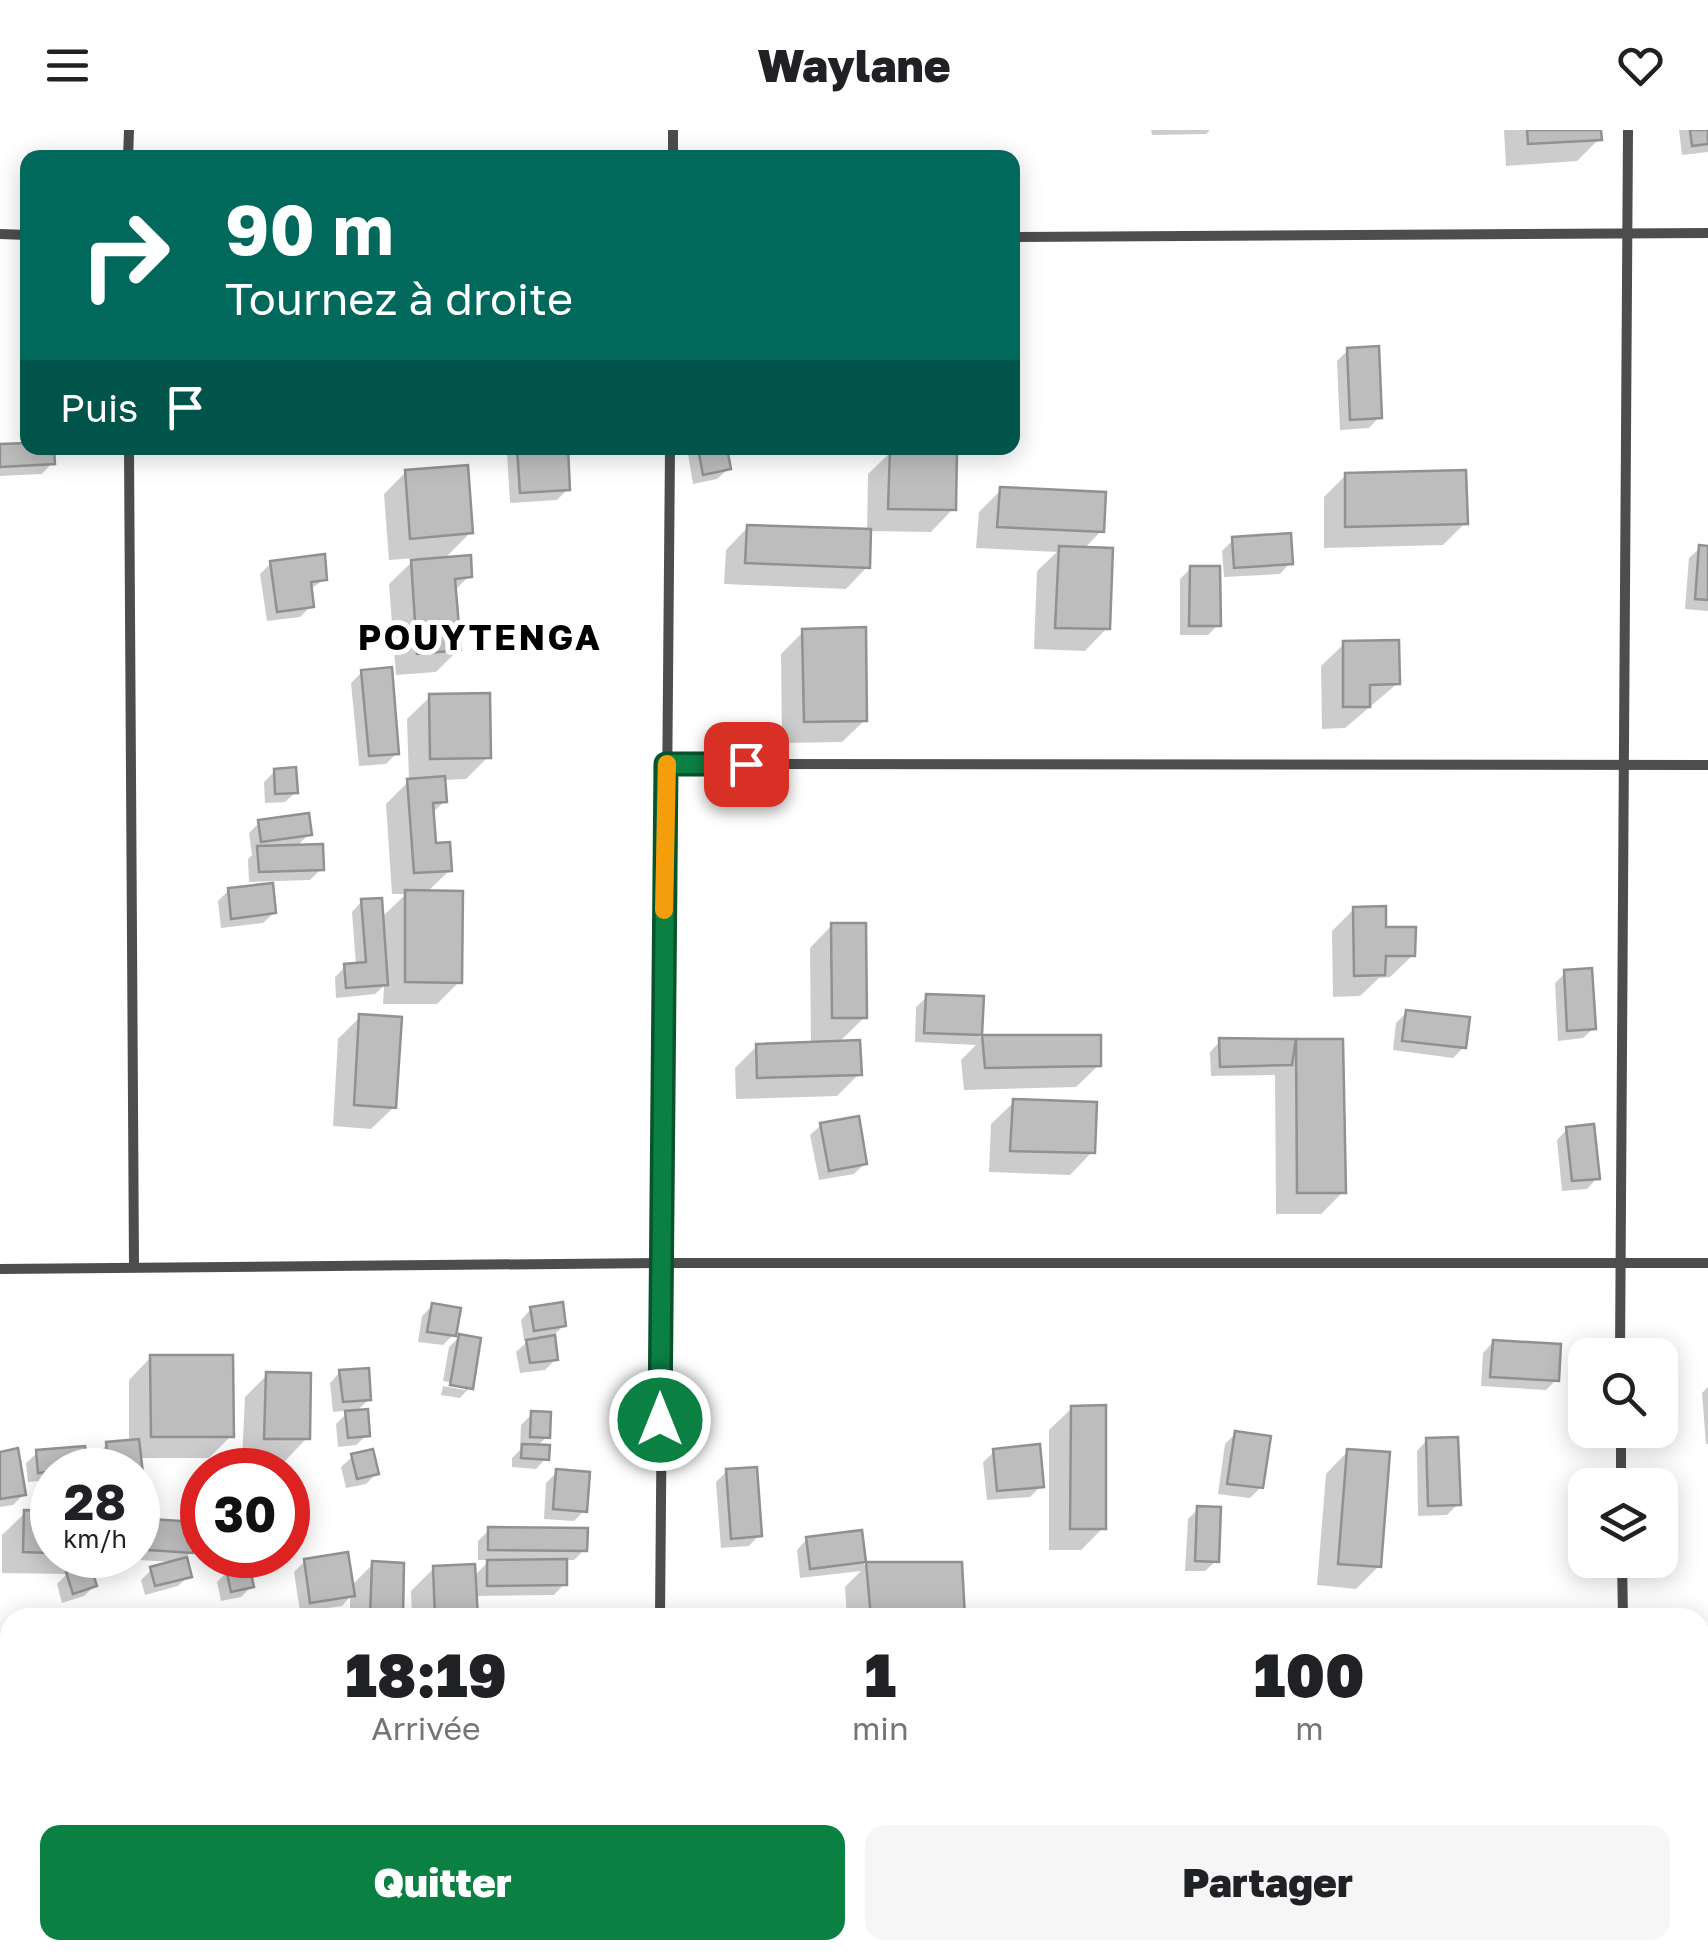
<!DOCTYPE html>
<html lang="fr">
<head>
<meta charset="utf-8">
<style>
  body { margin:0; font-family:"Golos Text",sans-serif; background:#f6f6f6; color:#202124; height:100vh; display:flex; flex-direction:column; font-size:38px; white-space:nowrap }
  * { box-sizing:border-box; margin:0 }
  p { font-size:32px; color:#757577 }
  .icon { flex:none; width:55px; height:55px; fill:none; stroke:currentColor; stroke-width:2; stroke-linecap:round; stroke-linejoin:round }
  .map { position:relative; flex:1; overflow:hidden }
  .panel { position:absolute; left:0px; top:1478px; width:1710px; height:352px; display:flex; flex-direction:column; background:#fff; border-radius:30px 30px 0 0; box-shadow:0 5px 25px #0003 }
  .panel>* { flex:none }
  .top-card { position:absolute; left:20px; top:20px; width:1000px; height:305px; border-radius:20px; box-shadow:0 5px 25px #0003; background:#00695c; color:#fff; overflow:hidden }
  .controls { position:absolute; left:1568px; top:1208px; display:grid; gap:20px }
  .controls a { display:grid; place-items:center; width:110px; height:110px; border-radius:20px; background:#fff; box-shadow:0 5px 25px #0003; font-size:50px }
  .speed { position:absolute; left:30px; top:1318px; display:flex; gap:20px; font-size:50px; font-weight:700; text-align:center }
  .speed>* { display:grid; place-content:center; width:130px; height:130px; border-radius:50%; background:#fff; box-shadow:0 5px 25px #0003; line-height:1 }
  .speed small { font-size:25px; font-weight:400 }
  .speed .limit { border:15px solid #d22; background:#fff; color:#111 }
  .pin { position:absolute; display:grid; place-items:center; width:85px; height:85px; color:#fff; margin:-42px; border-radius:20px; box-shadow:0 5px 15px #0006 }
  .me { position:absolute; width:110px; margin:-55px; rotate:0deg; stroke-linejoin:round; filter:drop-shadow(0 0 8px #0008) }
  .turn { display:flex; align-items:center; gap:35px; height:210px; padding:0 40px; font-size:45px }
  .turn .icon { width:130px; height:130px; stroke-width:2.5 }
  .turn b { display:block; font-size:70px; line-height:85px }
  .then { display:flex; align-items:center; height:95px; padding:0 40px; background:#0003; gap:20px; font-size:38px }
  .eta { display:flex; justify-content:space-evenly; align-items:center; height:170px; text-align:center }
  .eta b { font-size:60px; font-weight:800; line-height:70px }
  .button { display:flex; gap:20px; margin-top:auto; padding:20px 40px }
  .button a { flex:1; height:115px; border-radius:20px; background:#0b8043; color:#fff; font-size:40px; font-weight:800; line-height:115px; text-align:center }
  .button a+a { background:#f6f6f6; color:#202124 }
  header { display:flex; justify-content:space-between; align-items:center; height:130px; padding:0 40px; background:#fff; font-size:45px; font-weight:800 }
  .map>svg:first-child { display:block }
  .shadow { fill:#0003 }
  .building { fill:#bdbdbd; stroke:#919191; stroke-width:2.5 }
  .lines { fill:none; stroke-linecap:round; stroke-linejoin:round }
  .street { stroke:#4d4d4d; stroke-width:10 }
  .route-casing { stroke:#07532c; stroke-width:25 }
  .route { stroke:#0b8043; stroke-width:18 }
  .slow { stroke:#f59e0b; stroke-width:18 }
  .labels { text-anchor:middle; stroke-width:10; stroke-linejoin:round; paint-order:stroke }
  .district-label { font-size:35px; font-weight:bold; letter-spacing:2.5px; fill:#000; stroke:#fff }
</style>
</head>
<body>
<header><svg class="icon" aria-label="menu" viewBox="0 0 24 24"><path d="M4 6h16M4 12h16M4 18h16"/></svg>Waylane<svg class="icon" aria-label="heart" viewBox="0 0 24 24"><path d="M12 20l-8-8c-3-5 5-10 8-4 3-6 11-1 8 4z"/></svg></header>
<div class="map">
<svg width="1708" height="1829" viewBox="0 0 1708 1829">
  <rect width="100%" height="100%" fill="#fff"/>
  <!-- shadow -->
  <g class="shadow">
    <path d="M1151 0H1210L1206 4 1152 5Z"/>
    <path d="M1504 0H1599V9L1577 31 1506 36Z"/>
    <path d="M1679 0H1708V22L1682 25Z"/>
    <path d="M1348 220 1379 287 1369 298 1340 300 1337 231Z"/>
    <path d="M0 317 52 318V333L42 344 0 346Z"/>
    <path d="M512 318H565L568 359 557 370 510 373 507 323Z"/>
    <path d="M687 318H725L728 339 717 349 693 354Z"/>
    <path d="M891 322 953 379 931 402 869 401 868 436 846 459 724 454 726 420 748 397 867 402 868 344Z"/>
    <path d="M406 342 471 402 444 429 469 446 454 461 459 519 436 542 396 545 389 454 416 428 389 430 384 364Z"/>
    <path d="M1346 345 1465 393 1443 415 1324 418V367Z"/>
    <path d="M1001 360 1102 400 1083 420 1107 498 1085 521 1034 519 1037 441 1057 422 976 418 979 382Z"/>
    <path d="M1233 410 1290 433 1280 444 1224 447 1222 421Z"/>
    <path d="M1700 418H1708V481L1685 479 1689 428Z"/>
    <path d="M271 433 325 449 309 460 311 476 300 487 267 491 260 444Z"/>
    <path d="M1191 438 1218 495 1208 505H1180V449Z"/>
    <path d="M804 501 865 590 842 612 782 613 781 524Z"/>
    <path d="M1344 514 1398 553 1345 598 1322 599 1321 536Z"/>
    <path d="M362 542 397 623 386 634 359 636 351 553Z"/>
    <path d="M430 567 488 627 466 649 443 650 445 671 431 684 434 716 450 740 426 763 459 852 437 874H383L384 856 375 864 336 868 335 847 346 836 356 835 352 782 362 771 381 788 406 764H392L386 674 409 651 407 589Z"/>
    <path d="M275 641 296 662 285 672 265 673 264 652Z"/>
    <path d="M259 693 309 704 296 717 321 739 310 750 249 752 248 729 252 725 249 703Z"/>
    <path d="M229 760 274 783 263 793 221 798 218 771Z"/>
    <path d="M1354 779 1413 825 1390 847 1379 848 1360 866 1333 867 1332 801Z"/>
    <path d="M832 795 865 887 838 913 859 944 837 966 736 969 735 938 757 916 811 914 810 818Z"/>
    <path d="M1565 843 1594 898 1583 908 1558 911 1555 853Z"/>
    <path d="M927 867 981 869 979 907H1098L1099 935 1076 957 964 960 961 930 976 915 915 912 916 877Z"/>
    <path d="M1407 882 1464 917 1453 928 1393 920 1396 893Z"/>
    <path d="M360 887 394 977 371 999 333 996 338 909Z"/>
    <path d="M1220 911 1296 912 1343 1062 1321 1084H1276L1275 945 1211 946 1210 922Z"/>
    <path d="M1014 972 1092 1022 1070 1045 989 1042 991 994Z"/>
    <path d="M821 995 865 1033 854 1044 819 1050 810 1005Z"/>
    <path d="M1567 999 1597 1048 1587 1059 1562 1061 1557 1010Z"/>
    <path d="M433 1175 454 1204 443 1215 418 1212 422 1186Z"/>
    <path d="M531 1179 563 1196 553 1206 556 1229 545 1240 520 1243 516 1222 529 1210H524L521 1190Z"/>
    <path d="M459 1207 470 1257 460 1268 441 1265 443 1256 465 1260V1255L443 1251 449 1217Z"/>
    <path d="M1493 1212 1556 1250 1546 1260 1481 1256 1483 1223Z"/>
    <path d="M151 1227 231 1306 209 1328H139L142 1360 138 1364V1340H99L97 1325 107 1314 129 1312V1250Z"/>
    <path d="M340 1242 369 1269 355 1283 367 1305 356 1315 338 1317 336 1294 350 1280 333 1282 330 1253Z"/>
    <path d="M267 1245 307 1308 285 1331 242 1330 245 1267Z"/>
    <path d="M1708 1257V1314H1706L1702 1263Z"/>
    <path d="M1072 1278 1103 1398 1081 1420H1049V1300Z"/>
    <path d="M532 1284 547 1307 536 1317 546 1328 536 1339 512 1337V1328L520 1320 521 1295Z"/>
    <path d="M1236 1303 1261 1357 1250 1368 1218 1364 1225 1314Z"/>
    <path d="M1427 1310 1458 1374 1447 1385 1418 1386 1417 1321Z"/>
    <path d="M1348 1321 1379 1436 1356 1459 1317 1455 1326 1344Z"/>
    <path d="M994 1322 1041 1356 1030 1367 987 1370 983 1332Z"/>
    <path d="M37 1323 85 1336 82 1340H52V1350L28 1352 26 1333Z"/>
    <path d="M0 1324 24 1364 13 1375 0 1377Z"/>
    <path d="M352 1327 376 1344 366 1354 346 1358 341 1337Z"/>
    <path d="M727 1341 759 1405 749 1416 721 1418 716 1352Z"/>
    <path d="M557 1342 584 1381 574 1391 544 1389 546 1353Z"/>
    <path d="M1198 1379 1216 1431 1205 1441H1185L1188 1389Z"/>
    <path d="M25 1383H52V1425H95L81 1440 94 1456 84 1466 62 1473 57 1454 67 1444 2 1443V1405Z"/>
    <path d="M151 1392 191 1422 184 1428 189 1446 178 1456 145 1465 141 1450 152 1439 174 1432 138 1430 140 1403Z"/>
    <path d="M489 1400 584 1420 574 1430H565L564 1454 554 1465 474 1466 475 1488H412L411 1461 434 1438 473 1447 490 1430H478V1411Z"/>
    <path d="M860 1403 864 1435 959 1434 962 1488H847L845 1457 861 1441 800 1448 797 1420 807 1409Z"/>
    <path d="M305 1431 351 1456 373 1434 400 1488H350V1467L342 1476 300 1482 294 1442Z"/>
    <path d="M227 1442 252 1456 241 1467 221 1471 217 1452Z"/>
    <path d="M400 1820H503V1829H397Z"/>
  </g>
  <!-- building -->
  <g class="building">
    <path d="M1527 0H1601L1602 10 1528 14Z"/>
    <path d="M1690 0H1708V14L1692 16Z"/>
    <path d="M1379 216 1382 288 1350 290 1347 218Z"/>
    <path d="M28 313V318H54L55 334 0 337V314Z"/>
    <path d="M517 318H568L570 360 520 363Z"/>
    <path d="M698 318H727L731 339 703 345Z"/>
    <path d="M890 319 957 320 956 380 888 379Z"/>
    <path d="M468 335 473 403 410 409 405 340Z"/>
    <path d="M1466 340 1468 394 1345 397V343Z"/>
    <path d="M1000 357 1106 362 1104 402 997 397Z"/>
    <path d="M747 395 871 399 870 438 745 433Z"/>
    <path d="M1291 403 1293 434 1234 438 1232 407Z"/>
    <path d="M1699 415 1708 416V470L1695 469Z"/>
    <path d="M1059 416 1113 418 1110 499 1055 498Z"/>
    <path d="M325 424 327 450 311 452 314 477 277 482 270 431Z"/>
    <path d="M471 425 472 447 455 449 461 520 417 524 411 430Z"/>
    <path d="M1190 436H1220L1221 496H1189Z"/>
    <path d="M866 497 867 591 804 592 802 499Z"/>
    <path d="M1399 510 1400 554 1370 555V577H1343V511Z"/>
    <path d="M392 537 399 624 369 626 361 540Z"/>
    <path d="M490 563 491 628 430 629 429 564Z"/>
    <path d="M296 637 298 663 275 664 274 639Z"/>
    <path d="M445 646 447 672 433 673 436 713 450 712 452 741 414 743 407 649Z"/>
    <path d="M309 683 312 705 261 712 258 690Z"/>
    <path d="M323 714 324 740 259 742 257 716Z"/>
    <path d="M273 753 276 783 231 789 228 758Z"/>
    <path d="M405 760 463 761 462 853 405 852Z"/>
    <path d="M382 768 388 855 346 858 344 834 366 832 361 769Z"/>
    <path d="M1386 776V797H1416L1415 826H1386L1385 845 1354 846 1353 777Z"/>
    <path d="M831 793H866L867 888H832Z"/>
    <path d="M1592 838 1596 899 1567 901 1564 840Z"/>
    <path d="M926 864 984 866 982 905 924 903Z"/>
    <path d="M1406 880 1470 887 1466 918 1402 911Z"/>
    <path d="M359 884 402 887 396 978 354 975Z"/>
    <path d="M982 905H1101V936L985 938Z"/>
    <path d="M1219 908 1296 909 1292 935 1220 937Z"/>
    <path d="M1296 909H1343L1346 1063H1297Z"/>
    <path d="M860 910 862 945 757 948 756 914Z"/>
    <path d="M1013 969 1097 972 1095 1023 1010 1021Z"/>
    <path d="M859 986 867 1034 829 1041 820 993Z"/>
    <path d="M1594 994 1600 1049 1572 1051 1566 997Z"/>
    <path d="M563 1172 566 1196 534 1201 530 1177Z"/>
    <path d="M432 1173 461 1178 456 1206 427 1202Z"/>
    <path d="M459 1204 481 1208 473 1259 450 1255Z"/>
    <path d="M555 1205 558 1230 530 1233 526 1210Z"/>
    <path d="M1493 1210 1561 1214 1559 1251 1490 1247Z"/>
    <path d="M150 1225H233L234 1307H151Z"/>
    <path d="M369 1238 371 1270 343 1272 339 1240Z"/>
    <path d="M266 1242 311 1243 310 1309H264Z"/>
    <path d="M1106 1275V1399H1070L1071 1276Z"/>
    <path d="M368 1279 370 1306 348 1308 345 1281Z"/>
    <path d="M531 1281 551 1282 550 1308 530 1307Z"/>
    <path d="M1235 1301 1271 1306 1263 1358 1227 1354Z"/>
    <path d="M1458 1307 1461 1375 1428 1376 1426 1308Z"/>
    <path d="M139 1309 145 1361H138V1340H109L106 1312Z"/>
    <path d="M522 1314 550 1315 549 1330 521 1328Z"/>
    <path d="M1040 1314 1044 1357 997 1361 993 1319Z"/>
    <path d="M85 1316 88 1337 38 1343 36 1320Z"/>
    <path d="M18 1318 26 1365 0 1369V1322Z"/>
    <path d="M373 1319 379 1344 357 1349 351 1324Z"/>
    <path d="M1347 1319 1390 1322 1381 1437 1338 1434Z"/>
    <path d="M757 1337 762 1406 731 1409 726 1339Z"/>
    <path d="M556 1339 590 1342 587 1382 553 1379Z"/>
    <path d="M1197 1376 1221 1377 1219 1432 1195 1431Z"/>
    <path d="M24 1380 52 1381V1423L23 1422Z"/>
    <path d="M150 1389 195 1392 193 1423 148 1420Z"/>
    <path d="M488 1397 588 1398 587 1421 488 1420Z"/>
    <path d="M862 1400 866 1432 810 1439 806 1407Z"/>
    <path d="M348 1422 355 1466 310 1473 304 1429Z"/>
    <path d="M187 1427 192 1447 155 1456 150 1437Z"/>
    <path d="M567 1429V1455L487 1456V1430Z"/>
    <path d="M372 1431 404 1433 403 1488H370Z"/>
    <path d="M866 1432H962L965 1488H871Z"/>
    <path d="M90 1434 97 1456 73 1464 66 1442Z"/>
    <path d="M249 1434 254 1457 231 1462 226 1439Z"/>
    <path d="M475 1434 478 1488H435L433 1436Z"/>
    <rect x="419" y="1820" width="87" height="9"/>
  </g>
  <g class="lines">
    <!-- street -->
    <g class="street">
      <path d="M673 0V28"/>
      <path d="M128 28 129 0"/>
      <path d="M0 104 28 105"/>
      <path d="M1012 107 1708 103"/>
      <path d="M129 318 134 1137"/>
      <path d="M666 634 1708 635"/>
      <path d="M0 1139 660 1133H1708"/>
      <path d="M1620 1225 1628 0"/>
      <path d="M1621 1300V1355"/>
      <path d="M1622 1430 1623 1488"/>
      <path d="M660 1488 670 318"/>
      <path d="M1700 1704H1708"/>
      <path d="M0 1709H10"/>
      <path d="M659 1829V1820"/>
    </g>
  </g>
  <g class="lines">
    <!-- route casing -->
    <g class="route-casing">
      <path id="route" d="M660 1290 666 634H746"/>
    </g>
    <!-- route -->
    <use href="#route" class="route"/>
    <!-- slow -->
    <path class="slow" d="M664 780 667 634"/>
  </g>
  <g class="labels">
    <!-- district labels -->
    <g class="district-label">
      <text x="480" y="520">POUYTENGA</text>
    </g>
  </g>
</svg>
<div class="controls">
<a><svg class="icon" aria-label="search" viewBox="0 0 24 24"><circle cx="10" cy="10" r="6"/><path d="M15 15l6 6"/></svg></a>
<a><svg class="icon" aria-label="layers" viewBox="0 0 24 24"><path d="M12 4l9 5-9 5-9-5zM3 14l9 5 9-5"/></svg></a>
</div>
<div class="speed"><div>28<small>km/h</small></div><div class="limit">30</div></div>
<div class="pin" style="left:746px;top:634px;background:#d93025"><svg class="icon" aria-label="arrive" viewBox="0 0 24 24"><path d="M6 21V4h12l-3 4 3 4H6"/></svg></div>
<svg class="me" style="left:660px;top:1290px" viewBox="-20 -20 40 40"><circle r="17" fill="#0b8043" stroke="#fff" stroke-width="3"/><path d="M0-11L8 9 0 5-8 9z" fill="#fff"/></svg>
<div class="top-card">
<div class="turn"><svg class="icon" aria-label="right" viewBox="0 0 24 24"><path d="M7 20v-9h11M14 6l5 5-5 5"/></svg><div><b>90 m</b>Tournez à droite</div></div>
<div class="then">Puis<svg class="icon" aria-label="arrive" viewBox="0 0 24 24"><path d="M6 21V4h12l-3 4 3 4H6"/></svg></div>
</div>
<section class="panel">
<div class="eta">
<div><b>18:19</b><p>Arrivée</p></div>
<div><b>1</b><p>min</p></div>
<div><b>100</b><p>m</p></div>
</div>
<div class="button"><a>Quitter</a><a>Partager</a></div>
</section>
</div>
</body>
</html>
